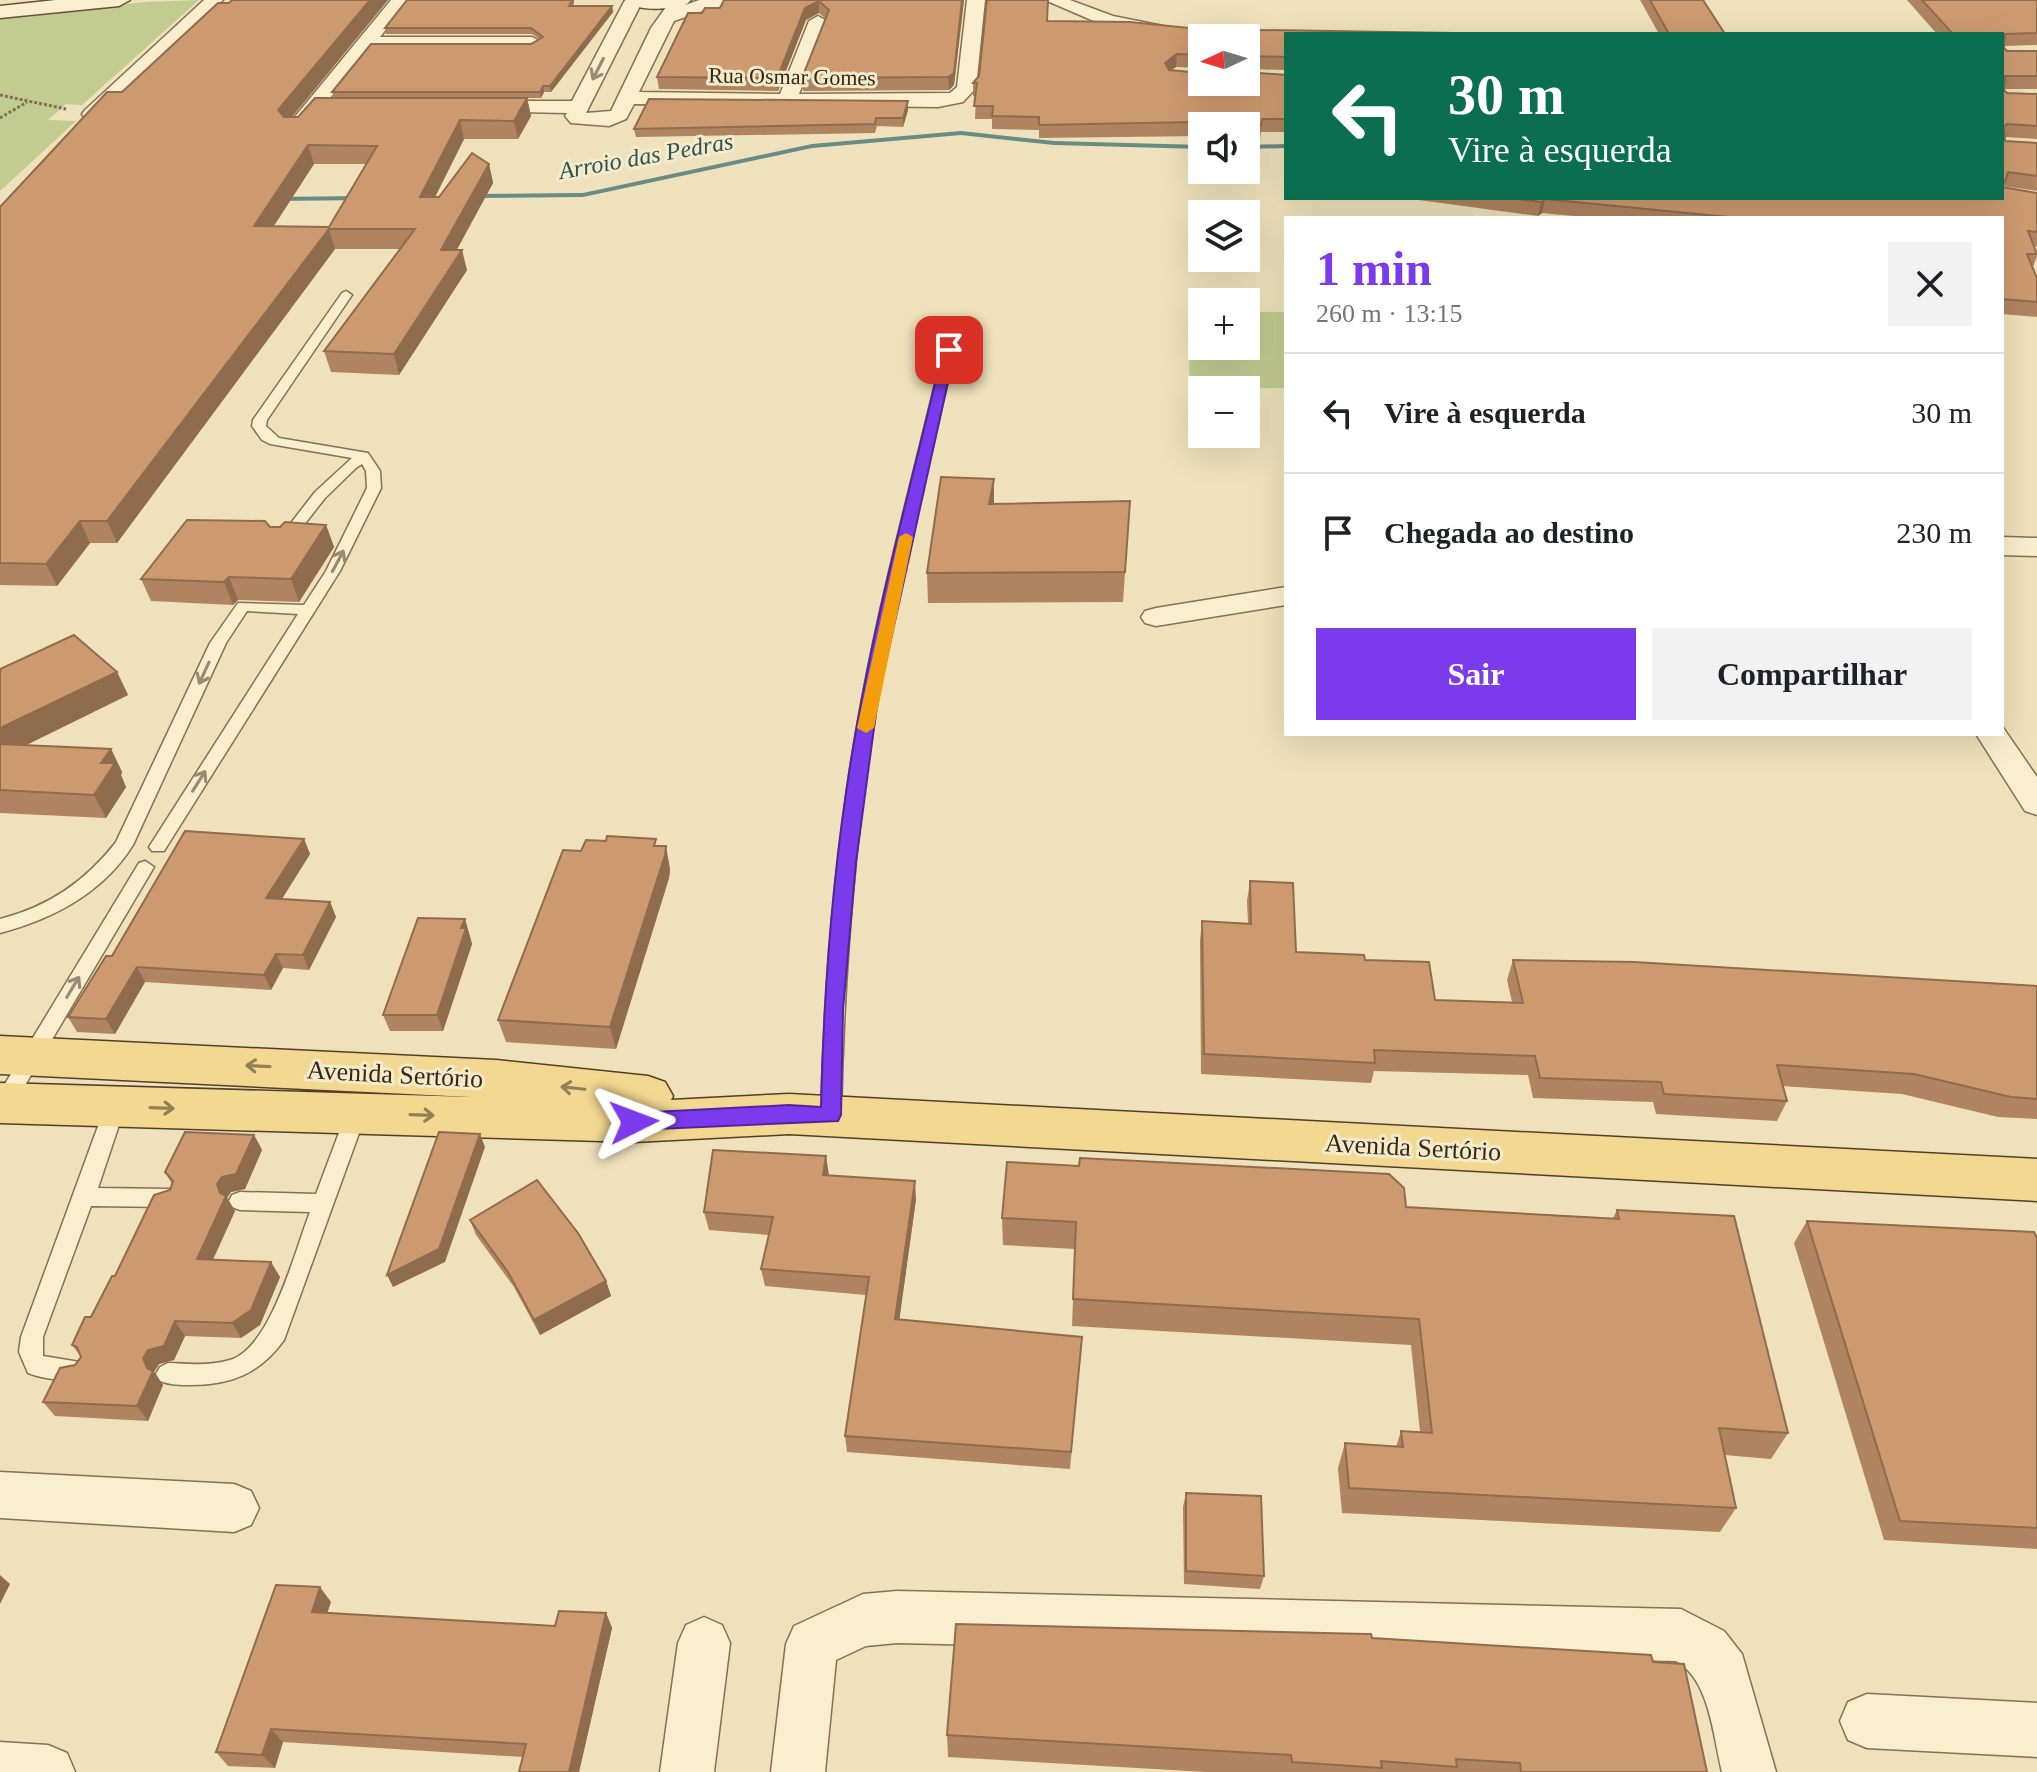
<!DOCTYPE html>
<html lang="pt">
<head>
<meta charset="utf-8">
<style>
  body { margin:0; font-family:"Times New Roman",serif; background:#f2f2f2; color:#202124; height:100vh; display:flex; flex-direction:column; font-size:30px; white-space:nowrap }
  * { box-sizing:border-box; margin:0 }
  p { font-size:26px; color:#757577 }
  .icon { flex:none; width:44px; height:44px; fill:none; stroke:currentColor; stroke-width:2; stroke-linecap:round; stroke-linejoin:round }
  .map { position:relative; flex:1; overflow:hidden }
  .drawer { position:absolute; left:1284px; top:216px; width:720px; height:520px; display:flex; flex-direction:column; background:#fff; border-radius:0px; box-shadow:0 8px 32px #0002 }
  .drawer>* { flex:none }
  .top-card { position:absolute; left:1284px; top:32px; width:720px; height:168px; border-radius:0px; box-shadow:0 8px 32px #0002; background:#0b6e4f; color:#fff; overflow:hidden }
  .needle { width:52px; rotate:266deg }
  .fabs { position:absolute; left:1188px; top:24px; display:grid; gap:16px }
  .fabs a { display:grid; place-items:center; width:72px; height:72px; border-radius:0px; background:#fff; box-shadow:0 8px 32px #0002; font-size:40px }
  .pin { position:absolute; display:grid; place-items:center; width:68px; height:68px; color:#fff; margin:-34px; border-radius:16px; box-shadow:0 4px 12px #0006 }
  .me { position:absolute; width:88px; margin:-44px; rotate:87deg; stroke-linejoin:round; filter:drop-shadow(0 0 6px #0008) }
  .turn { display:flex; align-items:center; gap:28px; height:168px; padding:0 32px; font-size:36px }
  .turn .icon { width:104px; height:104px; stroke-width:2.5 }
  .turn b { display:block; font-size:56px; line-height:68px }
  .round { display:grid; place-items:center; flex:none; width:84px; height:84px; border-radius:0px; background:#f2f2f2 }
  .headline { display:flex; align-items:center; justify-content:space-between; height:136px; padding:0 32px }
  h1 { font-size:48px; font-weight:600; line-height:60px; color:#7c3aed }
  .cta { display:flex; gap:16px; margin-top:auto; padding:16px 32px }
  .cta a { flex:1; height:92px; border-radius:0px; background:#7c3aed; color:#fff; font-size:32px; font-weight:600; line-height:92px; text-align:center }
  .cta a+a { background:#f2f2f2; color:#202124 }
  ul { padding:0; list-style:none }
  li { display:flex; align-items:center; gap:24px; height:120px; padding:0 32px; border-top:2px solid #e0e0e0 }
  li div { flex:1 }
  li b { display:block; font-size:30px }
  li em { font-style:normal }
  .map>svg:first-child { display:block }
  .green { fill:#c2cb90 }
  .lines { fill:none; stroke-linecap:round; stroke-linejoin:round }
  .stream { fill:#688c84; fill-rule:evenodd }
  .lane-casing { stroke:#857055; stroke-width:3 }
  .street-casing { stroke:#857055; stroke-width:3 }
  .secondary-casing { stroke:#665139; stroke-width:3 }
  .primary-casing { stroke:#523e2a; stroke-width:3 }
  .path { stroke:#857055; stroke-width:3; stroke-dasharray:3 2; stroke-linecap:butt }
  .lane { fill:#f9eece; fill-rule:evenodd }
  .street { fill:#f9eece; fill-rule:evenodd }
  .secondary { fill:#f9eece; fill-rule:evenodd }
  .primary { fill:#f3d891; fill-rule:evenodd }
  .wall { fill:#b08460; fill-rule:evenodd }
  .shaded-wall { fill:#906c4e }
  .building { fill:#cd9a70; stroke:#906c4e; stroke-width:2; fill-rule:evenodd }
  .oneway { stroke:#968b74 }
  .oneway2 { stroke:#948056 }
  .route { fill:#7c3aed; stroke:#51269a; stroke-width:2 }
  .slow { fill:#f59e0b }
  .labels { text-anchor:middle; stroke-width:6; stroke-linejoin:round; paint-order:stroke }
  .far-street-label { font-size:22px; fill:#34281a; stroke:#f5ebcb }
  .far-water-label { font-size:24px; font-style:italic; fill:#295453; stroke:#f5ebcb }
  .street-label { font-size:26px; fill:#34281a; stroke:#f5ebcb }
</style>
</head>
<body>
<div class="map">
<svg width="2037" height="1772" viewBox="0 0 2037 1772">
  <rect width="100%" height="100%" fill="#eee1bb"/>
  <!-- green -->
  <g class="green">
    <path d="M199 0 82 105 66 104 48 120 76 121 0 191V17L145 2Z"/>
    <path d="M1188 312H1202V346H1246V312H1286V388L1190 389Z"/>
  </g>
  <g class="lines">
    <!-- stream -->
    <g class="stream">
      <path d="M961 131 1054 141 1202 145V149L1054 145 961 135 812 148 583 197 472 198 468 196 472 194 583 193 812 144Z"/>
      <path d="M1286 144V148L1246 149V145Z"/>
      <path d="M361 196H364V200L276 201 272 199 276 197Z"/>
    </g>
    <!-- lane casing -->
    <g class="lane-casing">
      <g id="lane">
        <path d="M346 291 352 295 267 420 266 426 279 438 368 453 380 471 381 488 340 571 164 851H152L149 847 298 614 247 611 226 643 133 845C103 893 53 919 0 933V919C48 907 86 881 116 842L210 643 238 603 304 605 326 571 367 488 366 471 362 464 356 468 325 498 289 544H279L277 541 315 492 352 458 270 444 262 440 252 426 253 420 342 293Z"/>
        <path d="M949 346 955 350C929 466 899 582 878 699 854 837 844 975 841 1115L838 1121 831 1123 824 1121 821 1115C825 975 836 836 862 699 884 581 916 466 943 350Z"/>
        <path d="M145 861 154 867 11 1109 0 1110V1092L139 863Z"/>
        <path d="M115 1099 122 1101 125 1107 98 1188 169 1189 177 1192 180 1198 177 1204 169 1207 91 1206 43 1337V1356L86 1363 90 1370 86 1377C70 1383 44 1379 28 1373L19 1352 21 1337 105 1107 108 1101Z"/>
        <path d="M356 1106 363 1108 366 1114 284 1340C260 1373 232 1385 191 1385 180 1385 170 1385 160 1381L156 1374 160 1367 168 1363C188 1364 211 1366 230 1360 271 1348 295 1250 310 1212L240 1210 232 1207 229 1201 232 1195 240 1192 316 1194 346 1114 349 1108Z"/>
      </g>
    </g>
    <!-- street casing -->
    <g class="street-casing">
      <g id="street">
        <path d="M204 0H223L99 118H85L82 114 85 110Z"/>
        <path d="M391 0H409L380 37H532L541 42 532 47H371L303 132H289L286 128 289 124Z"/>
        <path d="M625 0H643L586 113 611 111 651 28 671 0H689L685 5 699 0H737L734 4 708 9 674 21 639 92 780 94 809 21 818 16 827 21 799 94 950 93 957 87 967 0H985L976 88 963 102 938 107 634 104 626 119 609 126 571 123 565 116 567 113 473 111 470 107 480 101H572Z"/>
        <path d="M1045 0H1070L1113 16 1163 26 1166 30 1157 35 1103 25Z"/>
        <path d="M2002 537 2037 538V556L2002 555Z"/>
        <path d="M1286 587V605L1156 626 1145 623 1141 617 1145 611 1156 608Z"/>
        <path d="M2002 726 2037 777V815L2025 811 1976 734H2002Z"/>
        <path d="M0 1472 234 1484 251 1491 259 1508 251 1525 234 1532 0 1518Z"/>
        <path d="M897 1591 1681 1609 1724 1631 1742 1654 1776 1772H1722C1713 1736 1710 1680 1676 1661L897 1643 866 1646 836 1660 825 1772H771L786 1644 794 1626 863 1594Z"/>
        <path d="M704 1617 722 1625 730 1643 714 1772H660L678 1643 686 1625Z"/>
        <path d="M1867 1694 2037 1703V1757L1867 1748 1848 1740 1840 1721 1848 1702Z"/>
        <path d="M0 1742 48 1745 67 1753 75 1772H0Z"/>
      </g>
    </g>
    <!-- secondary casing -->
    <g class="secondary-casing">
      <g id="secondary">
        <path d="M56 0H130L119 6 0 18V6Z"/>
        <path d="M625 0H691L687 4C670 9 638 13 625 0Z"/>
      </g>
    </g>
    <!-- primary casing -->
    <g class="primary-casing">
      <path id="primary" d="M0 1036 496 1060 648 1076 665 1082 673 1096 671 1100 789 1094 2037 1159V1201L789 1134 634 1142 0 1123V1083L470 1097 0 1074Z"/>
    </g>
    <!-- path -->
    <g class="path">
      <path d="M0 95 66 109"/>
      <path d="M0 118 27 102"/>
    </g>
    <!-- lane -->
    <use href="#lane" class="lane"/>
    <!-- street -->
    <use href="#street" class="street"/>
    <!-- secondary -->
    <use href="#secondary" class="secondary"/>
    <!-- primary -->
    <use href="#primary" class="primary"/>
  </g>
  <!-- wall -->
  <g class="wall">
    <path d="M232 0H388L292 117H298L334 98 332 92 531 44 539 39 532 34H386L385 28 407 0H574V6H612L613 12 551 92H544L541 98H527L531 116 518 139H464L435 197H439L489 164 493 183 456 250 467 270 399 375 331 372 324 351 400 249H335L117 543H90L57 586 0 585V207L122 92ZM314 164H366L329 227 273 226Z"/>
    <path d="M724 0H964L954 85 949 90 803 91 802 78 826 19 819 13 806 20 778 91 659 89 657 77 702 13 720 8Z"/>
    <path d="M1640 0H1703L1725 34H1659Z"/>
    <path d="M1907 0H2037V45L2004 46V48L2007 51H2037V89H2004V90L2007 93 2037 94V139L2005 137V141L2037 143V191L2003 186 2002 188 2037 193V247L2034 246 2037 256 2033 267 2037 278V317L2002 314V218H1595L1542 213 1538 216 1419 200V198H2002V34H1937Z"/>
    <path d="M1047 21 1286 34V70L1246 69V38H1202V68L1176 67 1171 70 1202 73 1286 75V132H1261L1260 140 1246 139V126H1202V136L1039 138V130L992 129V119H975L976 96H973V83L979 76Z"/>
    <path d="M908 101V110L903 127 877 126 875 133 636 137 634 129Z"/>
    <path d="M994 479V504L1130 501 1123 602 928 603 927 573Z"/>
    <path d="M326 525 334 547 299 602 238 600 233 605 151 601 141 579 270 527Z"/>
    <path d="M0 669 117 672 128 695 26 745 111 749 122 772 121 775 126 787 106 818 0 813Z"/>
    <path d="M304 839 310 854 282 899 330 902 336 917 309 970 283 968 271 990 145 982 115 1034 77 1032 68 1017 112 956Z"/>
    <path d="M658 846 670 869 669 878 616 1049 506 1042 498 1020 581 851Z"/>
    <path d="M1250 881 1296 952 1365 960 1435 1000 1512 1002 1507 980 1513 960 2037 986V1119L1998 1117 1902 1094 1782 1086 1787 1101 1777 1121 1656 1114 1653 1102 1533 1098 1528 1075 1374 1071 1371 1083 1201 1074 1200 941 1202 921 1248 923 1247 901Z"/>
    <path d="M465 919 472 944 443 1031H390L383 1015Z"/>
    <path d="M254 1135 262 1150 245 1189 231 1192 227 1198 235 1211 213 1260 280 1277 260 1325 241 1338 185 1336 174 1360 159 1364 154 1372 163 1385 148 1421 55 1416 43 1402 81 1357 72 1345 91 1317 115 1276 170 1190 172 1184 165 1172Z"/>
    <path d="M829 1175 916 1199 899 1320 1082 1337 1070 1469 847 1452 845 1436 866 1295 765 1286 761 1269 769 1235 709 1230 704 1212Z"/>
    <path d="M1406 1207 1613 1218 1617 1210 1788 1433 1771 1459 1724 1455 1736 1508 1720 1532 1342 1513 1338 1468 1345 1443 1396 1447 1401 1431 1420 1432 1411 1345 1072 1326 1075 1249 1003 1245 1002 1218Z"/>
    <path d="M470 1220 606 1281 611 1296 540 1335 514 1287 476 1235Z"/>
    <path d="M1807 1221 2037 1238V1549L1884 1540 1794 1243Z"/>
    <path d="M1186 1493 1264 1576 1260 1589 1184 1584 1183 1507Z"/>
    <path d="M331 1602 327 1613 555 1626 606 1613 612 1628 579 1772H519L523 1757 283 1742 275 1768 228 1766 216 1752Z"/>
    <path d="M1372 1638 1653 1662 1707 1772H1206L948 1757 947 1735Z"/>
  </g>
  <!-- shaded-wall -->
  <g class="shaded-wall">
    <path d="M370 0H388L283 128 278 110Z"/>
    <path d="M962 0H964L954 85 949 90 948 77Z"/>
    <path d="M819 1V13L806 20 778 91 777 78 805 8Z"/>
    <path d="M612 6 613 12 551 92 550 86Z"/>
    <path d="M1177 54 1176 67 1164 75 1165 63Z"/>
    <path d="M543 86 544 92 541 98 540 92Z"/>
    <path d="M527 98 531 116 518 139 514 121Z"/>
    <path d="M908 101V110L903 127V118Z"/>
    <path d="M460 120 464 139 425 217 420 197Z"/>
    <path d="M308 145 314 164 261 246 254 226Z"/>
    <path d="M489 164 493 183 446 270 441 250Z"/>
    <path d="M1545 199 1542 213 1538 216 1541 202Z"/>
    <path d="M329 229 335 249 117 543 107 521Z"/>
    <path d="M462 250 467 270 399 375 394 354Z"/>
    <path d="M994 479V508L989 504Z"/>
    <path d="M80 521 90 543 57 586 46 564Z"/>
    <path d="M326 525 334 547 299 602 291 579Z"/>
    <path d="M229 577 238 600 233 605 224 582Z"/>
    <path d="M117 672 128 695 0 758V728Z"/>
    <path d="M111 749 122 772 121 775 126 787 106 818 94 795 101 763Z"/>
    <path d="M304 839 310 854 273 913 266 898Z"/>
    <path d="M666 846 670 869 669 878 616 1049 610 1027Z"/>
    <path d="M330 902 336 917 309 970 303 955Z"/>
    <path d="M465 919 472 944 443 1031 437 1015Z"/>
    <path d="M276 954 283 968 271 990 264 975Z"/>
    <path d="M137 967 145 982 115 1034 106 1019Z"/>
    <path d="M480 1134 485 1147 445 1262 393 1287 387 1275Z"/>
    <path d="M254 1135 262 1150 245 1189 231 1192 227 1198 235 1211 206 1274 197 1259 217 1184Z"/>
    <path d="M826 1156 829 1175H823Z"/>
    <path d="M915 1181 916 1199 897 1337 895 1319Z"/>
    <path d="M271 1262 280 1277 260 1325 241 1338 232 1323Z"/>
    <path d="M606 1281 611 1296 540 1335 534 1320Z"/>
    <path d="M175 1321 185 1336 174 1360 159 1364 154 1372 163 1385 148 1421 137 1406 147 1368 143 1358 148 1350Z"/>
    <path d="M0 1575 10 1584 0 1604Z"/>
    <path d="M320 1587 331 1602 322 1627 312 1612Z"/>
    <path d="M606 1613 612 1628 579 1772H569Z"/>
    <path d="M271 1729 283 1742 275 1768 262 1755Z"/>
  </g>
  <!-- building -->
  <g class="building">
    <path d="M232 0H370L278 110 284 117H298L315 98H527L514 121 460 120 420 197H439L472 153 489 164 441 250H462L394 354 324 351 415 229H329L107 521H80L46 564 0 563V207L107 92H122L218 3H229ZM308 145 377 146 329 227 254 226Z"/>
    <path d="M407 0H573L569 6H612L550 86H543L540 92H332L371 44H531L543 37 531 28H385Z"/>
    <path d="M724 0H962L954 73 948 77 802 78 829 10 819 1 805 8 777 78 657 77 688 13H702L705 8H720Z"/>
    <path d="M987 0H1048L1047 21 1130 22 1199 29 1515 34H1286V57L1247 56 1246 60V38H1202V55L1177 54 1165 63 1169 70 1202 73V82H1246V72L1286 75V119H1262L1261 126 1193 122 1039 125V117L992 116 993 106H974L977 83H973L979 76Z"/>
    <path d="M1650 0H1703L1725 34H1669Z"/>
    <path d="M1922 0H2037V33L2005 34 2004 48 2007 51H2037V76H2005L2004 90 2007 93 2037 94V126L2007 124 2004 127 2005 141 2037 143V176L2008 172 2005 182 2002 184V34H1953Z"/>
    <path d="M649 99 908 101 903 118H876L875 124 634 129Z"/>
    <path d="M2002 187 2037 193V232L2028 231 2037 254H2027L2037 278V302L2002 299V218H1738L1545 199 1541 202 1510 198H2002Z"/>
    <path d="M941 477 994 479 989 504 1130 501 1125 572 927 573Z"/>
    <path d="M187 520 265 521 270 527H280L285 522 326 525 291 579 229 577 224 582 141 579Z"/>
    <path d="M74 635 117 672 0 728V669Z"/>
    <path d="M0 744 111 749 101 763H115L94 795 0 790Z"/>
    <path d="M185 831 304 839 266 898 330 902 303 955 276 954 264 975 137 967 106 1019 68 1017 106 956H112Z"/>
    <path d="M607 836 656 839 654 846H666L665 855 610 1027 498 1020 563 850 581 851 586 840 606 841Z"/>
    <path d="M1250 881 1293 883 1296 952 1364 955 1365 960 1429 962 1435 1000 1523 1003 1513 960 1634 962 2037 986V1099L2011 1097 1914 1074 1777 1065 1787 1101 1664 1094 1661 1082 1540 1078 1535 1056 1374 1050 1375 1063 1204 1054 1202 921 1251 924Z"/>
    <path d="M418 918 465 919 461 928H466L437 1015H383Z"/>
    <path d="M185 1132 254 1135 236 1174 222 1177 217 1184 220 1193 226 1196 197 1259 271 1262 251 1310 232 1323 175 1321 164 1346 148 1350 143 1358 147 1368 153 1371 137 1406 43 1402 60 1368 75 1365 81 1357 77 1347 72 1345 85 1317H91L112 1276H115L154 1195 170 1190 173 1181 165 1172Z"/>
    <path d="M439 1132 480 1134 439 1249 387 1275Z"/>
    <path d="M713 1150 826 1156 823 1175 915 1181 895 1319 1082 1337 1071 1452 845 1436 869 1277 761 1269 773 1217 704 1212Z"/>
    <path d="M1080 1158 1389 1174 1404 1188 1406 1207 1619 1219 1617 1210 1734 1216 1788 1433 1719 1428 1736 1508 1349 1488 1345 1443 1403 1447 1401 1431 1432 1433 1419 1319 1073 1299 1076 1222 1002 1218 1007 1162 1079 1166Z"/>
    <path d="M537 1180 578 1233 606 1281 534 1320 508 1272 470 1220Z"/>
    <path d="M1807 1221 2034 1232 2037 1238V1528L1900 1521Z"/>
    <path d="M1186 1493 1261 1496 1264 1576 1186 1571Z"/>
    <path d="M276 1585 320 1587 312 1612 555 1626 559 1611 606 1613 569 1772H519L526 1744 271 1729 262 1755 216 1752Z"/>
    <path d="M956 1624 1366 1634H1371L1372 1638 1651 1655 1653 1662 1684 1664 1707 1772H1521L1520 1763 1456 1759 1457 1767 1381 1761 1382 1768 1292 1762 1291 1755 947 1735Z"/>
  </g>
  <!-- one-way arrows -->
  <defs><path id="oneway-shaft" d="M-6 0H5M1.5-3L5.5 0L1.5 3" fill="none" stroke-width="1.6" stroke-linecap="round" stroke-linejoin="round" transform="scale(2)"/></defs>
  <g class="oneway">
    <use href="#oneway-shaft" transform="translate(598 69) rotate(117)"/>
    <use href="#oneway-shaft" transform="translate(338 561) rotate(-62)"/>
    <use href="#oneway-shaft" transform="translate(204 673) rotate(115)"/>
    <use href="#oneway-shaft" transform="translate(199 781) rotate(-58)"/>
    <use href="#oneway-shaft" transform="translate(73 987) rotate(-59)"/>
  </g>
  <g class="oneway2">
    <use href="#oneway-shaft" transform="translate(258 1066) rotate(-177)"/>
    <use href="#oneway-shaft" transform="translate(573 1088) rotate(-174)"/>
    <use href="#oneway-shaft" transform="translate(162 1108) rotate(2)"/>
    <use href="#oneway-shaft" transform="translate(422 1115) rotate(2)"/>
  </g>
  <!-- route -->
  <path class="route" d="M949 346 955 350 878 698 856 862 843 1010 841 1115 838 1121 634 1130 627 1127 624 1122 627 1116 634 1113 789 1105 821 1107C824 970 836 832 862 698 884 581 916 466 943 350Z"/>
  <!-- slow -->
  <path class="slow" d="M906 533 913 537 874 728 866 733 857 728 899 537Z"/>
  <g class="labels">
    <!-- far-street labels -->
    <g class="far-street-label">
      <text transform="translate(792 76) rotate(1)" y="8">Rua Osmar Gomes</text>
    </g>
    <!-- far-water labels -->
    <g class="far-water-label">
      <text transform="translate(646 156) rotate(-10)" y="8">Arroio das Pedras</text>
    </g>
    <!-- street labels -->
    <g class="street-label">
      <text transform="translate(395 1074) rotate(3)" y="9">Avenida Sertório</text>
      <text transform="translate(1413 1147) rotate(3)" y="9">Avenida Sertório</text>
    </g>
  </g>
</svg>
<div class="fabs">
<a><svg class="needle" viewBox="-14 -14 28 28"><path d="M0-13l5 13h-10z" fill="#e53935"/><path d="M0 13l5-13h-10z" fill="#757577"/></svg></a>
<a><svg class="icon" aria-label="sound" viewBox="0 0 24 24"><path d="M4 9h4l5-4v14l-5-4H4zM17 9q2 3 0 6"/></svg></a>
<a><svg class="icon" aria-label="layers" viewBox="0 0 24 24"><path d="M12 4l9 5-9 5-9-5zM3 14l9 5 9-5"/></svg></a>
<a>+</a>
<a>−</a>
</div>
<div class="pin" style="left:949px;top:350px;background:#d93025"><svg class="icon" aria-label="arrive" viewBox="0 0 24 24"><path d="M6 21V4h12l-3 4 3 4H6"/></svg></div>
<svg class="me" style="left:634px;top:1122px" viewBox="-20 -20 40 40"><path d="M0-17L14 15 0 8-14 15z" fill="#7c3aed" stroke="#fff" stroke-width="4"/></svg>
<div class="top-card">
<div class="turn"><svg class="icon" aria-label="left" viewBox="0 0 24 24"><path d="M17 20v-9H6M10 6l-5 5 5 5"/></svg><div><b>30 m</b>Vire à esquerda</div></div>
</div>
<section class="drawer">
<div class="headline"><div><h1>1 min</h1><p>260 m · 13:15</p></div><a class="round"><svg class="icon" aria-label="close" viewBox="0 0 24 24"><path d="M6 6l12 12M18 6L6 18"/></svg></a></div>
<ul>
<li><svg class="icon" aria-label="left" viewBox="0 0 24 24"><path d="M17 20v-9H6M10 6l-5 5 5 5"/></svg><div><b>Vire à esquerda</b></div><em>30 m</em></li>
<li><svg class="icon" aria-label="arrive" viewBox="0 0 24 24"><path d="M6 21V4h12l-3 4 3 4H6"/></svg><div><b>Chegada ao destino</b></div><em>230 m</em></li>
</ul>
<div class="cta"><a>Sair</a><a>Compartilhar</a></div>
</section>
</div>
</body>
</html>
